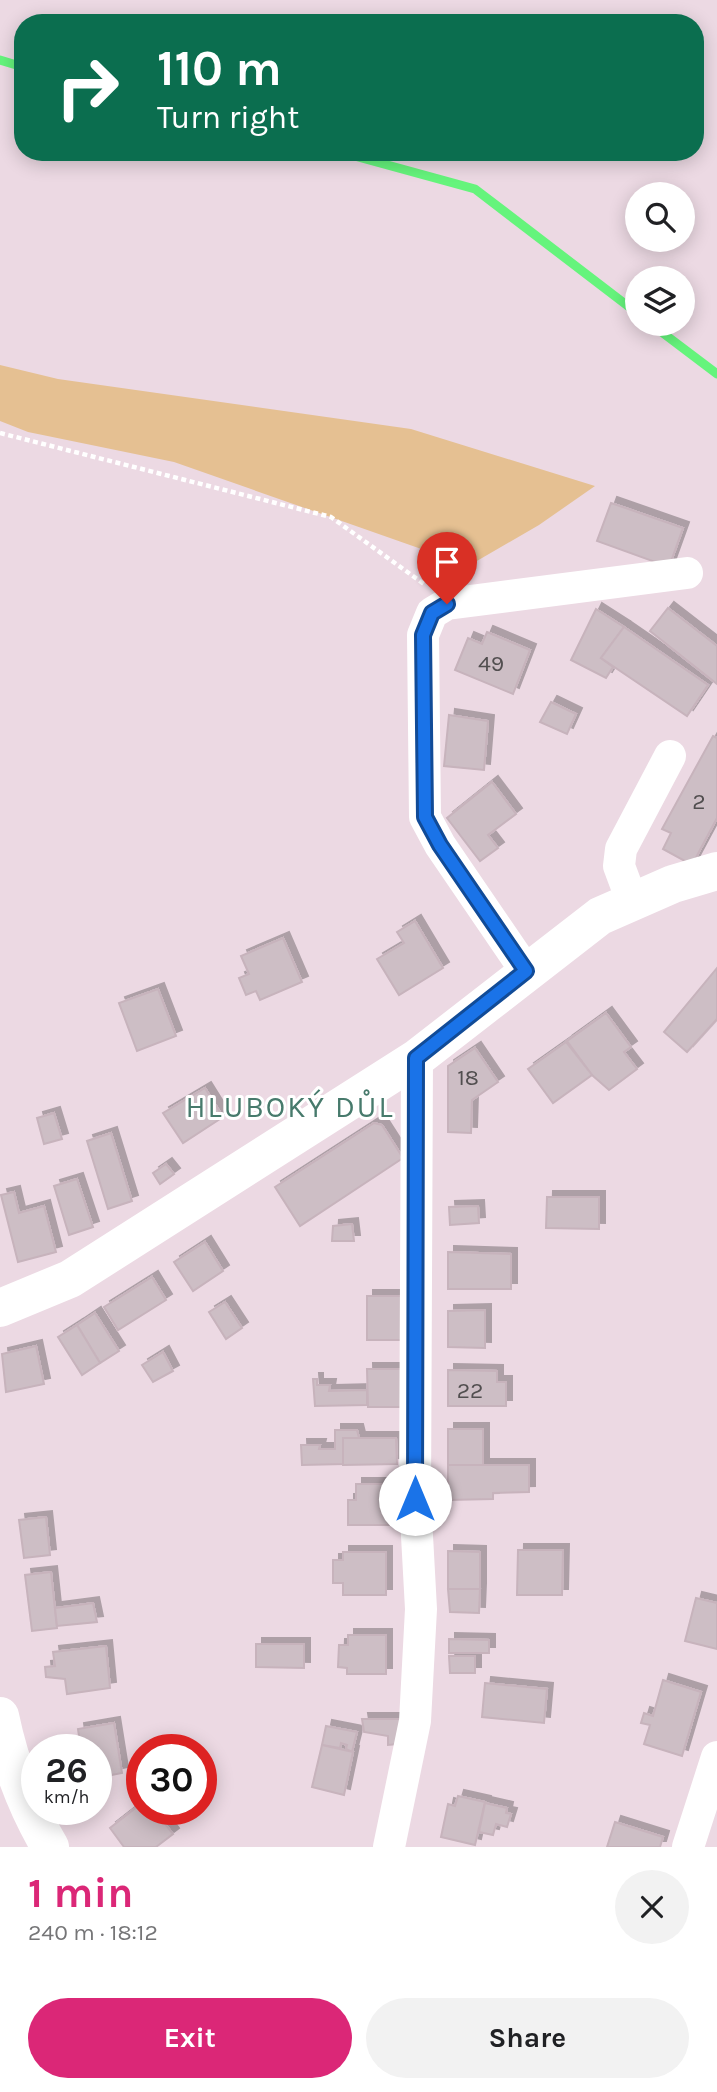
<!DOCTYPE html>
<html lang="en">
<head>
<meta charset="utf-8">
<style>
  body { margin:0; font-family:Karla,sans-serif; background:#f2f2f2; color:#202124; height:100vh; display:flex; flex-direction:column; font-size:26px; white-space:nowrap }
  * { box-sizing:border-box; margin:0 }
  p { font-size:23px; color:#757577 }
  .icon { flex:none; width:38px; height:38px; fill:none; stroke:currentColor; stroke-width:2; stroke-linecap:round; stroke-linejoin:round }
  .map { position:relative; height:1847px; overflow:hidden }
  .drawer { display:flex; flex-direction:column; background:#fff; flex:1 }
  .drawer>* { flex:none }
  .guide { position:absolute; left:14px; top:14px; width:690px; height:147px; border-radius:28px; box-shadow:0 4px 18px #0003; background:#0b6e4f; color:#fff; overflow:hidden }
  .tools { position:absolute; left:625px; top:182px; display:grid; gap:14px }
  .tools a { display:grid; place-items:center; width:70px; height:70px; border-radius:50%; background:#fff; box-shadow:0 4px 18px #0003; font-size:35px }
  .speed { position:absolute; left:21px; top:1734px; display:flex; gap:14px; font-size:35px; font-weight:700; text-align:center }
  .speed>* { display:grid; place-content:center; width:91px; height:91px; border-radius:50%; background:#fff; box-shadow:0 4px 18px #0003; line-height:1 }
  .speed small { font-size:18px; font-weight:400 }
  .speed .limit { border:10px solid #d22; background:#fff; color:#111 }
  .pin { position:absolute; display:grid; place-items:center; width:60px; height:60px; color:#fff; margin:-72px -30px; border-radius:50% 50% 50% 0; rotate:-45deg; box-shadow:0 0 7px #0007 }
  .pin .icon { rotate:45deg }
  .me { position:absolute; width:77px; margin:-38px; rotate:0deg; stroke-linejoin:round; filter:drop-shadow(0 0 5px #0008) }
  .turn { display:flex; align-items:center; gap:24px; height:147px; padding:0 28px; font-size:32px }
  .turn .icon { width:91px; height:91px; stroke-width:2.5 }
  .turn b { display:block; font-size:49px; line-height:60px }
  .round { display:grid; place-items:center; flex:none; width:74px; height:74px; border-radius:37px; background:#f2f2f2 }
  .head { display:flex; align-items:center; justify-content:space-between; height:119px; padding:0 28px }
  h1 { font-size:42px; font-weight:700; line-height:52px; color:#db2777 }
  .primary-button { display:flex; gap:14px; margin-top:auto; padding:14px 28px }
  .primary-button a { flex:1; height:80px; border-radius:42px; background:#db2777; color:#fff; font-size:28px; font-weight:700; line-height:80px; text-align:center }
  .primary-button a+a { background:#f2f2f2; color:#202124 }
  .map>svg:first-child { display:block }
  .green { fill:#e5c092 }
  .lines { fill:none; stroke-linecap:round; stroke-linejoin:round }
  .stream { stroke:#65f47c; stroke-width:9 }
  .building { fill:#cdbec5; stroke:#c7b3bc; stroke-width:2; filter:url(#shadow) }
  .path { stroke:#fff; stroke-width:4.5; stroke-dasharray:5 3.5; stroke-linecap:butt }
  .street { stroke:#fff; stroke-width:32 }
  .secondary { stroke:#fff; stroke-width:38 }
  .route-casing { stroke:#114b97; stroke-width:18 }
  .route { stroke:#1a73e8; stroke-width:12 }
  .labels { text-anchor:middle; stroke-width:6; stroke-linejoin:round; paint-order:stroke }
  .number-label { font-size:23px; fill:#514e4f }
  .quarter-label { font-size:30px; letter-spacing:2px; fill:#477a6c; stroke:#fff }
</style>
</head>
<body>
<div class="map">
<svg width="717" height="1847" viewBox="0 0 717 1847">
  <defs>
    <filter id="shadow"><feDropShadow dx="6" dy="-6" stdDeviation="0" flood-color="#0004"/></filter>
  </defs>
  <rect width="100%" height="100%" fill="#ecd9e3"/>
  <!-- green -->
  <path class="green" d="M0 365 58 379 411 429 595 486 539 525 451 576 427 551 174 462 28 432 0 421Z"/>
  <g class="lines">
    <!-- stream -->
    <g class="stream">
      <path d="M0 60 23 67"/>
      <path d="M340 152 475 189 637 313"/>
      <path d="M651 324 717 374"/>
    </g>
  </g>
  <!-- building -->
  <g class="building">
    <path d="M611 503 683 528 669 567 597 541Z"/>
    <path d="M668 608 717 646V684L650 631Z"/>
    <path d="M596 609 624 627 601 658 613 667 606 678 571 660Z"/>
    <path d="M624 627 708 685 687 716 601 658Z"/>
    <path d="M487 632 530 650 513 694 455 670 468 638 482 644Z"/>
    <path d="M551 702 576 714 567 734 540 722Z"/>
    <path d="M449 715 488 721 484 770 444 766Z"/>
    <path d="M713 736 717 738V818L692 865 663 849 671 833 662 829Z"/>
    <path d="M492 782 516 814 488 835 498 848 480 861 447 818Z"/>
    <path d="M415 921 443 968 399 995 377 959 404 943 397 932Z"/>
    <path d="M283 938 302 982 260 1000 256 991 246 995 239 978 249 974 241 956Z"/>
    <path d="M717 968V1019L687 1052 664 1032Z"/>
    <path d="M158 989 176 1036 137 1051 119 1003Z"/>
    <path d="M606 1013 631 1047 624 1052 637 1069 609 1090 592 1075 567 1041Z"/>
    <path d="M566 1042 592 1075 553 1103 528 1069Z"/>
    <path d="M475 1048 498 1082 472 1100 471 1133 448 1132V1066Z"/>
    <path d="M205 1088 223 1117 183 1143 163 1113Z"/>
    <path d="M54 1113 62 1139 44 1144 37 1118Z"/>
    <path d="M374 1123 382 1125 403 1158 300 1226 275 1187Z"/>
    <path d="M111 1133 132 1201 108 1209 87 1141Z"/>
    <path d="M166 1164 174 1174 160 1184 153 1173Z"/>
    <path d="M77 1179 93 1227 69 1235 54 1186Z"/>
    <path d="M14 1192 19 1213 44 1206 56 1252 18 1262 1 1195Z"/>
    <path d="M547 1197H599V1229L546 1228Z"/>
    <path d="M478 1206 479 1223 450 1225 449 1207Z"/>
    <path d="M352 1224 354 1241H332L333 1226Z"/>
    <path d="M205 1242 223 1271 193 1291 174 1262Z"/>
    <path d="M448 1252 511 1254V1289H448Z"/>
    <path d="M152 1277 166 1300 118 1330 104 1307Z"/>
    <path d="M367 1296H406L407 1340H367Z"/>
    <path d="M225 1302 242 1328 226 1339 209 1312Z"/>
    <path d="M485 1310V1348L448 1347V1311Z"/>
    <path d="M95 1313 119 1351 100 1363 77 1325Z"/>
    <path d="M77 1325 100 1363 82 1375 58 1337Z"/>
    <path d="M36 1346 44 1384 6 1392 2 1354Z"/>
    <path d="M163 1352 173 1371 153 1382 142 1365Z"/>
    <path d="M367 1369H407L406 1407H368Z"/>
    <path d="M448 1370 497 1371V1382H506V1406H448Z"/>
    <path d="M313 1379H317V1385H330L329 1391 367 1390V1405L315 1406Z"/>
    <rect x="448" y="1429" width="35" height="36"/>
    <path d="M335 1430H357L359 1438H343L344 1464 302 1465 301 1445H320L319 1449H335Z"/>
    <path d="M343 1438H396L397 1464 343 1465Z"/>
    <path d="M448 1465H529V1492L493 1493V1499L448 1500Z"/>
    <path d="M356 1484H397L398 1525H348V1500H356Z"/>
    <path d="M46 1517 50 1555 24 1558 19 1520Z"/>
    <path d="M518 1550H563L562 1595H517Z"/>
    <path d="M448 1551 480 1552V1589H448Z"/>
    <path d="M343 1552H386V1595H343V1583H333V1560H343Z"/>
    <path d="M51 1572 57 1628 32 1631 25 1575Z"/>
    <path d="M448 1589H480L479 1613 450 1612Z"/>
    <path d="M696 1598 717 1603V1649L685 1641Z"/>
    <path d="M93 1603 97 1622 57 1626 55 1608Z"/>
    <path d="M348 1635H386V1674H347V1668L338 1667 339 1645H348Z"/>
    <path d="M449 1639 489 1640V1653H449Z"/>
    <path d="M256 1644H304V1668L256 1667Z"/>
    <path d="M106 1646 110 1688 67 1694 65 1679 46 1677 45 1667 55 1666 53 1652Z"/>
    <path d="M449 1656H475V1673H450Z"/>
    <path d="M663 1680 701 1692 682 1756 644 1744 650 1725 641 1723 644 1713 653 1716Z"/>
    <path d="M485 1683 547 1689 544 1723 482 1717Z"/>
    <path d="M362 1719H404L398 1744 388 1745V1736L364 1732Z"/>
    <path d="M114 1723 122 1773 96 1778V1750H81L78 1729Z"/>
    <path d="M326 1726 357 1732 352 1752 346 1749 347 1745 341 1743 340 1748 322 1745Z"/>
    <path d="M322 1745 353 1752 344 1795 312 1787Z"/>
    <path d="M458 1796 485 1802 475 1845 441 1837 448 1804 455 1806Z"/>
    <path d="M142 1803V1810H154L173 1834 156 1847H124L110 1828Z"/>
    <path d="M485 1803 507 1808 506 1813 511 1814 507 1827 496 1824 493 1835 479 1832Z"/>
    <path d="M615 1822 663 1837 660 1847H607Z"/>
  </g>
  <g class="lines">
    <!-- path -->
    <path class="path" d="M0 433 331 517 424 584"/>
    <!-- street -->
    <g class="street">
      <path d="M632 901 619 866 621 849 670 756"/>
      <path d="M526 971 440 845 425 817 423 635 432 613 447 604 687 573"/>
      <path d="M389 1847 415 1721 421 1609 415 1499 417 1058"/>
      <path d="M688 1847 717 1757"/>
    </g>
    <!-- secondary -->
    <g class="secondary">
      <path d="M0 1308 70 1279 417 1058 600 916 673 884 717 871"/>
      <path d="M0 1716C10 1764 25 1805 50 1847"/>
    </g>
  </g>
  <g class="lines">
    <!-- route casing -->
    <g class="route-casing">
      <path id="route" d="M415 1499 416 1058 526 971 440 845 425 817 423 635 432 613 447 604"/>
    </g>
    <!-- route -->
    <use href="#route" class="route"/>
  </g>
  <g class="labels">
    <!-- number labels -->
    <g class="number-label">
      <text x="491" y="671">49</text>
      <text x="699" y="809">2</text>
      <text x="468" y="1085">18</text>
      <text x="470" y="1398">22</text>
    </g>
    <!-- quarter labels -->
    <g class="quarter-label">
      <text x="290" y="1117">HLUBOKÝ DŮL</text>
    </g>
  </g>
</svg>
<div class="tools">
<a><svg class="icon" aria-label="search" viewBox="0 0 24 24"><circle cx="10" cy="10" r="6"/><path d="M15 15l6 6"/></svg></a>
<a><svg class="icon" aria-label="layers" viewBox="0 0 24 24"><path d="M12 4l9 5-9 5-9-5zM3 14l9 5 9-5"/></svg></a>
</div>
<div class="speed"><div>26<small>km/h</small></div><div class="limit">30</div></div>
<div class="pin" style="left:447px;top:604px;background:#d93025"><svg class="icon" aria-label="arrive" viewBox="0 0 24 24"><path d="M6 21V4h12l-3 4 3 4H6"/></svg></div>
<svg class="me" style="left:415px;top:1499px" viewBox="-20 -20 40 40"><circle r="19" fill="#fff"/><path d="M0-13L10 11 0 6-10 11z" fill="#1a73e8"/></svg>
<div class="guide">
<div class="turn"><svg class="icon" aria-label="right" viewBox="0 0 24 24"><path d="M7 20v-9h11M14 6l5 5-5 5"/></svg><div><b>110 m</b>Turn right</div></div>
</div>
</div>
<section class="drawer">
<div class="head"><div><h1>1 min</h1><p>240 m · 18:12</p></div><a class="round"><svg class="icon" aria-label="close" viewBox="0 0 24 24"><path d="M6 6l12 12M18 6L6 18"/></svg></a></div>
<div class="primary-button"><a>Exit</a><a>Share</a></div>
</section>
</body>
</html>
